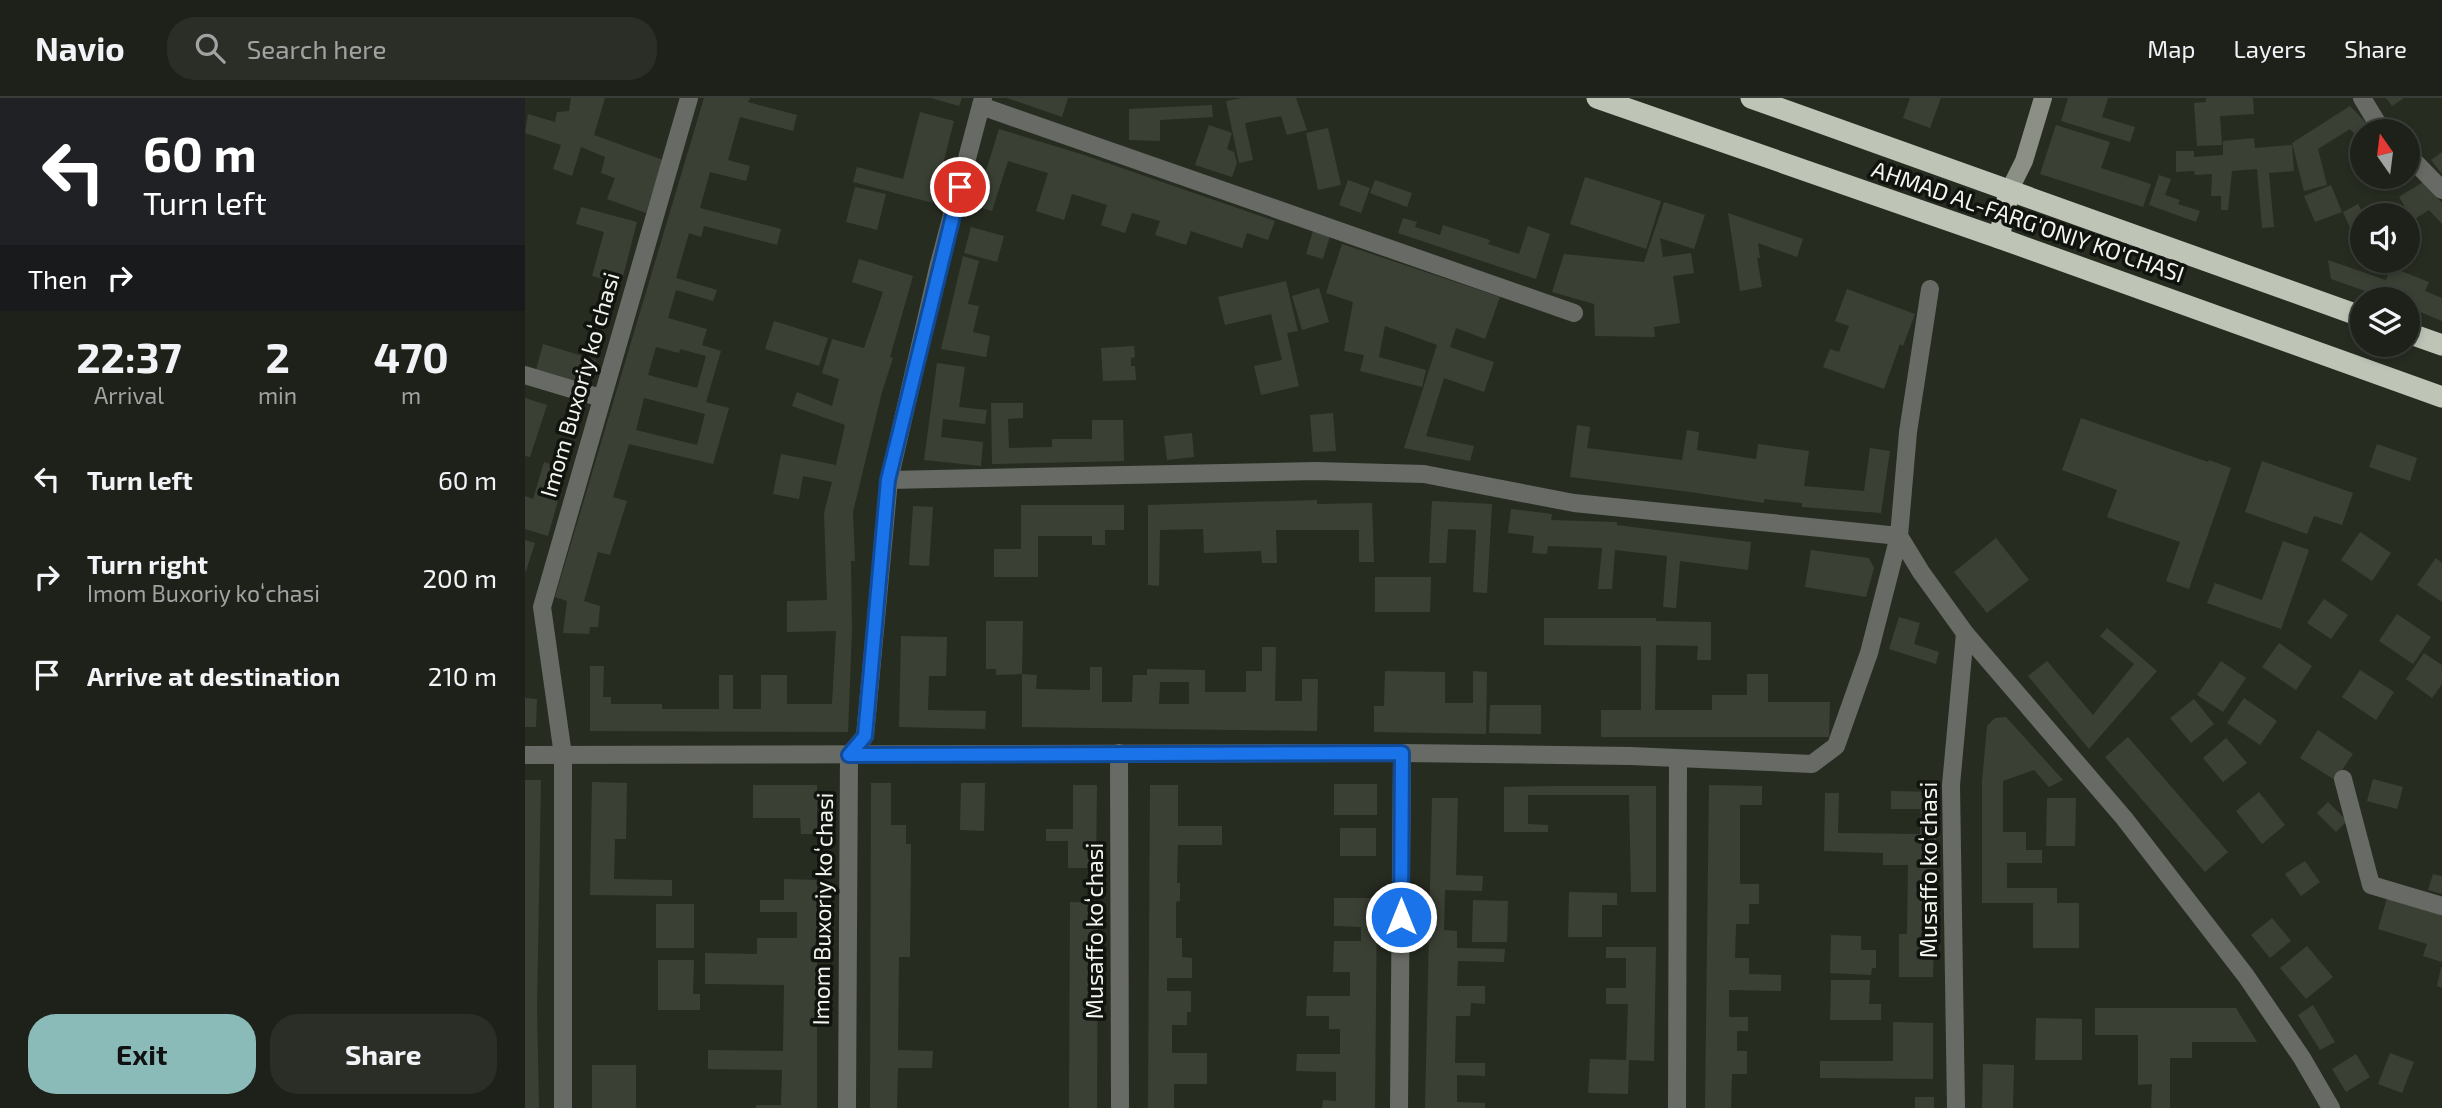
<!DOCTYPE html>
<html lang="en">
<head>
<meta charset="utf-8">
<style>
  body { margin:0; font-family:"Exo 2",sans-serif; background:#2a2e26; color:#f1f3f6; height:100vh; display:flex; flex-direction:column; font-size:26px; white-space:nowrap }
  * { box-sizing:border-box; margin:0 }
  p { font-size:23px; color:#a0a3a2 }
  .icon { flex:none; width:38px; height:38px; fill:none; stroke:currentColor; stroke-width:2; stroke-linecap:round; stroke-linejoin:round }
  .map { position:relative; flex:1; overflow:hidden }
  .sheet { display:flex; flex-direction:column; background:#1d2119; width:525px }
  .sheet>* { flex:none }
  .guide { background:#202124; color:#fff; overflow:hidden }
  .needle { width:46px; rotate:346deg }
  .buttons { position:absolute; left:1825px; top:21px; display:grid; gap:14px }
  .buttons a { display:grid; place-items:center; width:70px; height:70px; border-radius:50%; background:#1d2119; box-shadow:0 4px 10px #0003,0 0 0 2px #3b3e38; font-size:35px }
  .pin { position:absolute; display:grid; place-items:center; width:60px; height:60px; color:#fff; margin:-30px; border:4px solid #fff; border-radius:50%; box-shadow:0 2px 7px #0007 }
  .me { position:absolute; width:77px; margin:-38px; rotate:0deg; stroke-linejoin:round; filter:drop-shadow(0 0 5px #0008) }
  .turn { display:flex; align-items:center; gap:24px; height:147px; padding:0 28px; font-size:32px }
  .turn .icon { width:91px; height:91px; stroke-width:2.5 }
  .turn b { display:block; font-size:49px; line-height:60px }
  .then { display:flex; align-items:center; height:66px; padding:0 28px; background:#0003; gap:14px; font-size:26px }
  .eta { display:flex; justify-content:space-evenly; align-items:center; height:119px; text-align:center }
  .eta b { font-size:42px; font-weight:700; line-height:49px }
  .primary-button { display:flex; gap:14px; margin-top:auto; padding:14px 28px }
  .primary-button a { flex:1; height:80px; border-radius:28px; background:#8bbbb9; color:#111; font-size:28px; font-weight:700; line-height:80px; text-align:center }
  .primary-button a+a { background:#2a2e26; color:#f1f3f6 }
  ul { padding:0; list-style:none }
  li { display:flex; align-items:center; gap:21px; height:98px; padding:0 28px }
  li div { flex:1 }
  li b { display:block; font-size:26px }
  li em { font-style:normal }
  header { display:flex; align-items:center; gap:42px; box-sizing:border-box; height:98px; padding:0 35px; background:#1d2119; border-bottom:2px solid #3b3e38 }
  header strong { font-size:33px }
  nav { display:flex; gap:38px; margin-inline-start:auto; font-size:24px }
  .search { width:490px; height:63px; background:#2a2e26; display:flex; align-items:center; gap:18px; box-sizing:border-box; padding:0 24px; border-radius:28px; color:#a0a3a2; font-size:26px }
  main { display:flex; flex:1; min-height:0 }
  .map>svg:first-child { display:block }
  .building { fill:#3b4035; fill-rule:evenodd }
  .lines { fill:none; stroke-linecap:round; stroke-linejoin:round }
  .street { stroke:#686b65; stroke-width:18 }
  .secondary { stroke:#8b8f86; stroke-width:18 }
  .highway { stroke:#bec5b7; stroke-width:21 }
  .route-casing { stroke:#114b97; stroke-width:18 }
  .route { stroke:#1a73e8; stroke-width:12 }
  .labels { text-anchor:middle; stroke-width:7; stroke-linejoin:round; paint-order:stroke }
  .street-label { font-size:23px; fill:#f3f6ef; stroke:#11130f }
</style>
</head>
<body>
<header>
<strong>Navio</strong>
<div class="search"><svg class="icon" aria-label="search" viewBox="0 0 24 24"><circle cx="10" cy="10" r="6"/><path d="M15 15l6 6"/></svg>Search here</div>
<nav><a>Map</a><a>Layers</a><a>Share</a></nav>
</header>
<main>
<section class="sheet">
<div class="guide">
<div class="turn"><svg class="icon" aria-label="left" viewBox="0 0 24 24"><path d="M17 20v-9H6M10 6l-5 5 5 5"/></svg><div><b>60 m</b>Turn left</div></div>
<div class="then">Then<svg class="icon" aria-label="right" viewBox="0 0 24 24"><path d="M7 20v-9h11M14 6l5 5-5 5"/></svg></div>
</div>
<div class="eta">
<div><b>22:37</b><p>Arrival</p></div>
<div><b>2</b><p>min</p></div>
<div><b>470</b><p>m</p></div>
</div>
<ul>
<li><svg class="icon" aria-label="left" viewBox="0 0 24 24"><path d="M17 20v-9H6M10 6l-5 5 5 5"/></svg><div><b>Turn left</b></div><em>60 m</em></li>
<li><svg class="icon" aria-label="right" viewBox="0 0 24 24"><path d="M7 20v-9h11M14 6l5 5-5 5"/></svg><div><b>Turn right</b><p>Imom Buxoriy koʻchasi</p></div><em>200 m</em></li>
<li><svg class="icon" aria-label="arrive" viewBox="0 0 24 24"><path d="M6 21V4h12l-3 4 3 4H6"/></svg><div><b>Arrive at destination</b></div><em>210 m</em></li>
</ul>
<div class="primary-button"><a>Exit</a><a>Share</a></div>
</section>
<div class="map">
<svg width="1917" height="1010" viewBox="0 0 1917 1010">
  <rect width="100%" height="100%" fill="#272c21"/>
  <!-- building -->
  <g class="building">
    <path d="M46 0H80L69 37 138 62 121 115 82 101 90 80 76 75 80 59 56 49 47 78 28 71 36 47 0 35 3 16 30 24 32 14 44 13Z"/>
    <path d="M179 0H225L223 4 272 17 268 33 215 19 203 62 225 68 221 83 185 74 175 110 256 131 252 147 179 128 176 139 164 135 151 180 192 192 188 203 151 192 143 220 182 231 177 247 196 253 181 304 204 310 188 366 104 346 88 399 102 403 85 457 73 454 59 503 75 508 73 529H65L64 536 38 535 42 503 30 499ZM131 249 154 255 155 251 181 258 172 290 123 277ZM119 300 180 316 172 347 111 332Z"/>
    <path d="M406 0H437L434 8Z"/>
    <path d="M482 0H543L537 19Z"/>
    <path d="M717 0H771L782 32 762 37 756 18 720 25 728 62 714 65 701 3Z"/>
    <path d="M1385 0H1416L1405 30 1378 20Z"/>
    <path d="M1543 0H1583L1577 19 1610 29 1605 44 1536 23Z"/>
    <path d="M1681 0H1728L1729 16 1695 18 1697 47 1672 48 1669 5 1681 4Z"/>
    <path d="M1861 0H1879L1867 8Z"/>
    <path d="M687 7 688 19 635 22V43L604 42V11Z"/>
    <path d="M1825 8 1849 33H1838V45L1825 31 1793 51 1802 87 1779 93 1767 45Z"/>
    <path d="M395 14 429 23 408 105 328 84 332 69 378 81Z"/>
    <path d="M684 27 707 35 702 51 709 54 712 65 707 79 670 67Z"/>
    <path d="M1531 27 1585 44 1576 70 1626 86 1618 109 1515 76Z"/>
    <path d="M803 30 816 87 793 92 781 35Z"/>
    <path d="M474 31 559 57 750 123 743 142 722 135 717 150 666 133 661 147 630 137 635 123 607 115 600 135 576 127 582 107 547 96 539 122 511 113 523 75 483 63 467 113 450 108Z"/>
    <path d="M1729 40 1730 50 1767 47 1769 73 1744 75 1749 129 1737 130 1732 71 1707 73 1703 112H1696V98H1686L1687 76 1670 77 1669 73 1651 74V53H1669V59L1698 57V43Z"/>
    <path d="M1917 54V76L1906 62Z"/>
    <path d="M1634 77 1646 81 1640 97 1655 102 1653 106 1675 113 1671 124 1624 107Z"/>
    <path d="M1060 79 1136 103 1121 151 1045 126Z"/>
    <path d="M823 82 845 90 836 115 814 107Z"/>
    <path d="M850 82 887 95 882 109 845 95Z"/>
    <path d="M1898 84 1917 105V126L1904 112 1888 122 1874 99Z"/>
    <path d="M1806 87 1817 114 1790 124 1779 98Z"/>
    <path d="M330 89 361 96 352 132 321 124Z"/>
    <path d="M1139 104 1180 117 1169 151 1135 140 1138 159 1166 155 1169 175 1148 178 1155 225 1129 229 1130 239 1070 238 1069 206 1027 194 1039 156 1119 164Z"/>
    <path d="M1833 106 1839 117 1838 129 1827 134 1818 114Z"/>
    <path d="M56 109 112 124 96 186 67 178 79 134 51 126Z"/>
    <path d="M1203 115 1278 141 1272 159 1233 145 1235 160H1232L1237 189 1215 193Z"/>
    <path d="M878 120 892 124 890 129 915 137 918 127 965 142 963 146 994 156 1003 128 1025 136 1011 181 873 135Z"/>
    <path d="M446 129 479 138 472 164 439 155Z"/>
    <path d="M788 133 805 138 798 161 781 156Z"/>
    <path d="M817 146 975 199 960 241 931 230 925 249 969 264 959 294 919 280 901 338 949 348 945 363 879 350 912 247 860 228 854 259 901 272 897 289 835 273 839 257 819 253 828 204 801 195Z"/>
    <path d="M438 158 454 163 443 206 454 208 448 234 465 238 461 259 416 251Z"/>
    <path d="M334 161 388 178 365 259 368 260 357 294 328 414 330 463H326L327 532 323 634 65 633V568H79L78 599H86V606H137V611H194V577H208V611H236V577H262V606H307L311 533 262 534V503L302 502 299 415 307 384 278 378 274 401 248 396 256 356 311 367 320 327 267 308 272 294 307 308 314 281 297 275 307 241 339 250 358 194 327 184Z"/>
    <path d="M1803 162 1861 182 1866 169 1904 184 1900 193 1917 200V223L1883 209V201H1863L1806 181Z"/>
    <path d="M761 183 773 233 762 235 774 288 736 297 729 268 757 262 746 216 700 227 693 199Z"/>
    <path d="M794 190 804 224 777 232 767 198Z"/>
    <path d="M1322 191 1390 216 1378 248 1375 246 1359 291 1298 269 1305 251 1314 254 1324 228 1310 223Z"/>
    <path d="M249 223 303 240 294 268 240 251Z"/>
    <path d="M18 246 71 262 63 288 11 272Z"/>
    <path d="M609 248 610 259 606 260V268H610L611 282 578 283 576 250Z"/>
    <path d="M412 265 440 269 434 309 462 312 460 326 418 321 416 339 458 344 456 368 399 362Z"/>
    <path d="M0 300 22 307 5 359 0 358Z"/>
    <path d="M466 305H498V320L483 321 484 350 527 349V341H567V322H598L599 363 467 366Z"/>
    <path d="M808 315 811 353 788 354 785 317Z"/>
    <path d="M1556 320 1683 364 1684 362 1706 370 1664 491 1641 483 1655 444 1582 419 1592 392 1537 372Z"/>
    <path d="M1052 327 1065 329 1062 350 1157 362 1162 332 1174 334 1172 352 1231 361 1233 346 1284 353 1279 388 1339 393 1345 350 1365 353 1356 415 1277 409V405L1239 401V405L1165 394 1045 379Z"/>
    <path d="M667 335 669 359 642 362 639 338Z"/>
    <path d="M1852 346 1892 360 1885 383 1844 369Z"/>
    <path d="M1737 363 1828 395 1817 427 1789 418 1782 436 1720 414Z"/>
    <path d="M19 364 42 371 23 438 0 431V398L8 401Z"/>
    <path d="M792 402V406L847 405 849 464H834V432H751L752 465H737L736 453 679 455 678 431 635 432 634 488 623 487V407Z"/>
    <path d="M907 403 967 406 962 495 948 494 951 432 923 431 921 465H904Z"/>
    <path d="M496 407H599V432H580V447H567V438H513V479H469V451H496Z"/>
    <path d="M388 408 408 409 404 468 384 467Z"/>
    <path d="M986 411 1027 416 1026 422 1092 424V427L1226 444 1223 472 1155 463 1151 510 1138 509 1142 458 1090 452 1087 491H1073L1077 450 1023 448 1022 456 1007 455 1009 438 983 435Z"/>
    <path d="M1835 434 1866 455 1847 483 1816 462Z"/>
    <path d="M1471 440 1504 482 1462 515 1429 474Z"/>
    <path d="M0 442 10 445 1 473H0Z"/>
    <path d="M1758 443 1784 452 1756 531 1682 505 1690 485 1737 502Z"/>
    <path d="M1286 452 1344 460 1349 470 1341 499 1280 489Z"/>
    <path d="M1911 460 1917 465V504L1892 487Z"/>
    <path d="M850 479H906L905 514H850Z"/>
    <path d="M1799 501 1823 517 1806 541 1782 525Z"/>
    <path d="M1872 516 1906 539 1888 566 1854 543Z"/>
    <path d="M1374 519 1395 525 1389 546 1414 554 1411 566 1364 551Z"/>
    <path d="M1019 520H1131V523L1186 524V562H1172L1173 548 1131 547 1130 612H1187V597H1222V576H1243V604H1305L1304 639H1076V612H1116V548L1019 547Z"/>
    <path d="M461 523H498L497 576 512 577 511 591 565 592V569H577V604H607L608 577H622V571L680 572V594H721V573H737V549H751L750 603H777V581H793L792 633 497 629V576L471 577V571H461ZM635 584H664V606H634Z"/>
    <path d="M1582 530 1632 573 1564 651 1503 578 1522 563 1568 617 1609 566 1575 538Z"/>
    <path d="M376 538 422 539 421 578H404L403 612 461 613 460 631 374 629Z"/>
    <path d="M1754 545 1787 568 1771 592 1737 569Z"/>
    <path d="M1899 555 1917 567V586L1907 600 1881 581Z"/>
    <path d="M1696 563 1721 580 1698 614 1672 597Z"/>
    <path d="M1835 572 1869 594 1851 622 1817 599Z"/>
    <path d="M860 573 920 574V605H948V573L962 574 961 636 849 634V608H859Z"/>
    <path d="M0 600 12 601 11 629H0Z"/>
    <path d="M1719 600 1752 623 1735 647 1702 625Z"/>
    <path d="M1669 601 1689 626 1666 645 1645 620Z"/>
    <path d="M965 607H1016V636L964 635Z"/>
    <path d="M1481 619 1538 682 1524 689 1509 672 1478 683V734H1501V752H1517V765H1482V790H1532V805H1554V850H1508V805H1457V683L1462 628 1470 620Z"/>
    <path d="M1793 632 1828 656 1810 682 1775 660Z"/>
    <path d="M1603 639 1703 754 1680 774 1580 659Z"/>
    <path d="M1701 640 1722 665 1698 684 1678 660Z"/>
    <path d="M1848 681 1878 689 1872 711 1842 703Z"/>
    <path d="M0 682H16L12 910 14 1010H0Z"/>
    <path d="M67 684 102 685 101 741H90L89 781 147 782V798L65 797Z"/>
    <path d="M346 685H366V727H381V746H386L385 859H374L373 952 408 953 407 970H373L372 1010H345Z"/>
    <path d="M436 685H460L459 733 435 732Z"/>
    <rect x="809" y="686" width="43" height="31"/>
    <path d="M228 687H292V736H276L275 720H228Z"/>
    <path d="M548 687H572L571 770H543V743H521V731H548Z"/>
    <path d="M625 687H653V728H697V747H653L652 785H655V803L651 804V840H657V859L667 860V880H642V893H666V914H662V927H647V955H682V986H649V1010H623Z"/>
    <path d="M1184 687 1237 688V707H1215V786H1234V806H1224V826H1211L1210 860H1224V876L1256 877V893L1204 892V919H1223V933H1212V953H1222V976H1207L1206 1010H1180Z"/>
    <path d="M1032 688H1131V794H1106L1104 697H1003V726L1023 727V734H979V689Z"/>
    <path d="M1366 693 1412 694 1408 879H1374V836H1382L1383 767H1358V755L1299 753 1300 695H1314L1313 735 1395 736 1396 711H1366Z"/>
    <path d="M1734 694 1760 727 1737 746 1711 713Z"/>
    <path d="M907 700H933L931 777 958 778 957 793 920 792 919 832 932 833V850L980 851 979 864 933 863 932 888H960V906L946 905 945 918H931L930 965H960V978L932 977V1004L960 1005V1010H900Z"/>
    <path d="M1522 700H1551L1550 748H1521Z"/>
    <path d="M1803 704 1822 723 1811 734 1792 715Z"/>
    <rect x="815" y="730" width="36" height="28"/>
    <path d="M1780 763 1795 784 1776 798 1760 776Z"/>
    <path d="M1908 776 1917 778V796L1903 792Z"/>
    <path d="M259 781 292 782V1010H231V1007H256L257 972 183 971V952L258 953 259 887 180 886V855L232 856V840H272V814H235V802H259Z"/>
    <path d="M1044 794 1092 795V807H1077V839H1043Z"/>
    <path d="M809 800H852L850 1010H797L798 1002 811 1003V974L771 973 772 956H815V931H804V918H781L782 898H825V874H808L809 843H836V829L809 828Z"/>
    <path d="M1862 800 1917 817V864L1898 858 1902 846 1853 831Z"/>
    <path d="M948 802 983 803 982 844H947Z"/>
    <path d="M545 804 573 805 572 1010H544Z"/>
    <rect x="131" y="806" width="38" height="44"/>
    <path d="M1747 820 1766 843 1745 860 1726 837Z"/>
    <path d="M1306 837 1336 838V852H1351V870H1347L1346 877 1305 875Z"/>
    <path d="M1782 848 1808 879 1781 901 1755 870Z"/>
    <path d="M1081 849H1131L1129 963 1104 962 1103 996 1063 995 1065 961 1101 962 1103 906H1081V890H1101V860H1081Z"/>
    <path d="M133 862H169L168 896H175V912H133Z"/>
    <path d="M1916 869H1917V890L1912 888Z"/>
    <path d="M1306 882H1345L1344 906H1356V922H1305Z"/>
    <path d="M1788 907 1810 944 1795 952 1773 917Z"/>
    <path d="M1570 910H1711L1732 944H1667V960H1645V1010H1626L1627 986 1613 987V937H1570Z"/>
    <path d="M1511 920 1557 921V962H1510Z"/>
    <path d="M1368 924 1408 925V981L1295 980V963H1368Z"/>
    <path d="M1865 955 1889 964 1877 995 1853 986Z"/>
    <path d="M1831 956 1845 979 1821 994 1807 971Z"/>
    <path d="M1458 966 1489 967 1488 1010H1457Z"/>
    <rect x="67" y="967" width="44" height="43"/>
    <rect x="1390" y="999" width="19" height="11"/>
  </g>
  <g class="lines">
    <!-- street -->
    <g class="street">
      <path d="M1837 0 1851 23 1861 33"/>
      <path d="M456 8 1049 215"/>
      <path d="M1883 57 1917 92"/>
      <path d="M1405 191 1383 334 1374 438 1396 474 1440 535 1599 720 1721 878 1777 960 1806 1010"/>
      <path d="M0 277 76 300"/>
      <path d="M594 655 595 1010"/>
      <path d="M0 657 877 655 1106 658 1287 666 1311 648 1344 555 1374 438 1049 405 899 376 791 373 364 382"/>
      <path d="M1818 681 1846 787 1917 808"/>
      <path d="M38 1010V657L17 509 164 0"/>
      <path d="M322 1010 324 657 340 638 364 382 413 170 458 0"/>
      <path d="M874 1010 877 655"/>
      <path d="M1152 1010 1153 661"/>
      <path d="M1431 1010 1426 687 1440 535"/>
    </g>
    <!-- secondary -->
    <path class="secondary" d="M1484 93 1499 63 1518 0"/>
    <!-- highway -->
    <g class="highway">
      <path d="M1072 0 1474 140 1917 299"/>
      <path d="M1226 0 1838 219"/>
      <path d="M1474 140 1484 93"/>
      <path d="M1883 235 1917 247"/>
    </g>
  </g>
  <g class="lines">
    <!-- route casing -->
    <g class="route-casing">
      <path id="route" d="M435 89 363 382 340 638 324 657 877 655 876 819"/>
    </g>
    <!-- route -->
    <use href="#route" class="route"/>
  </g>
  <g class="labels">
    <!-- street labels -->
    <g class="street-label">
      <text transform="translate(1503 124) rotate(19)" y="8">AHMAD AL-FARG'ONIY KO'CHASI</text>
      <text transform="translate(55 287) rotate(-74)" y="8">Imom Buxoriy koʻchasi</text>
      <text transform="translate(1404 772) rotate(-90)" y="8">Musaffo koʻchasi</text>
      <text transform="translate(298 811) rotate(-89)" y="8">Imom Buxoriy koʻchasi</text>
      <text transform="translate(570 833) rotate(-90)" y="8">Musaffo koʻchasi</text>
    </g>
  </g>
</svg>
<div class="buttons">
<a><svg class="needle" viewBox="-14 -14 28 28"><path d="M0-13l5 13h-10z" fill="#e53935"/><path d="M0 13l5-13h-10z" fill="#a0a3a2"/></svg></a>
<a><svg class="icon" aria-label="sound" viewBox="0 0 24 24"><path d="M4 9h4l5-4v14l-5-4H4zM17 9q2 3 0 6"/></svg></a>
<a><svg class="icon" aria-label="layers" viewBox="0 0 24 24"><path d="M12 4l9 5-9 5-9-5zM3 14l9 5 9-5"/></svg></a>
</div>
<div class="pin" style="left:435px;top:89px;background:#d93025"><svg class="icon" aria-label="arrive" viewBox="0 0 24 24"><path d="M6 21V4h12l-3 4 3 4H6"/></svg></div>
<svg class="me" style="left:876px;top:819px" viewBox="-20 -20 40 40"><circle r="17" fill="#1a73e8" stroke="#fff" stroke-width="3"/><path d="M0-11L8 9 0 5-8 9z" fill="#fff"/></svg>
</div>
</main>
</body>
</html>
